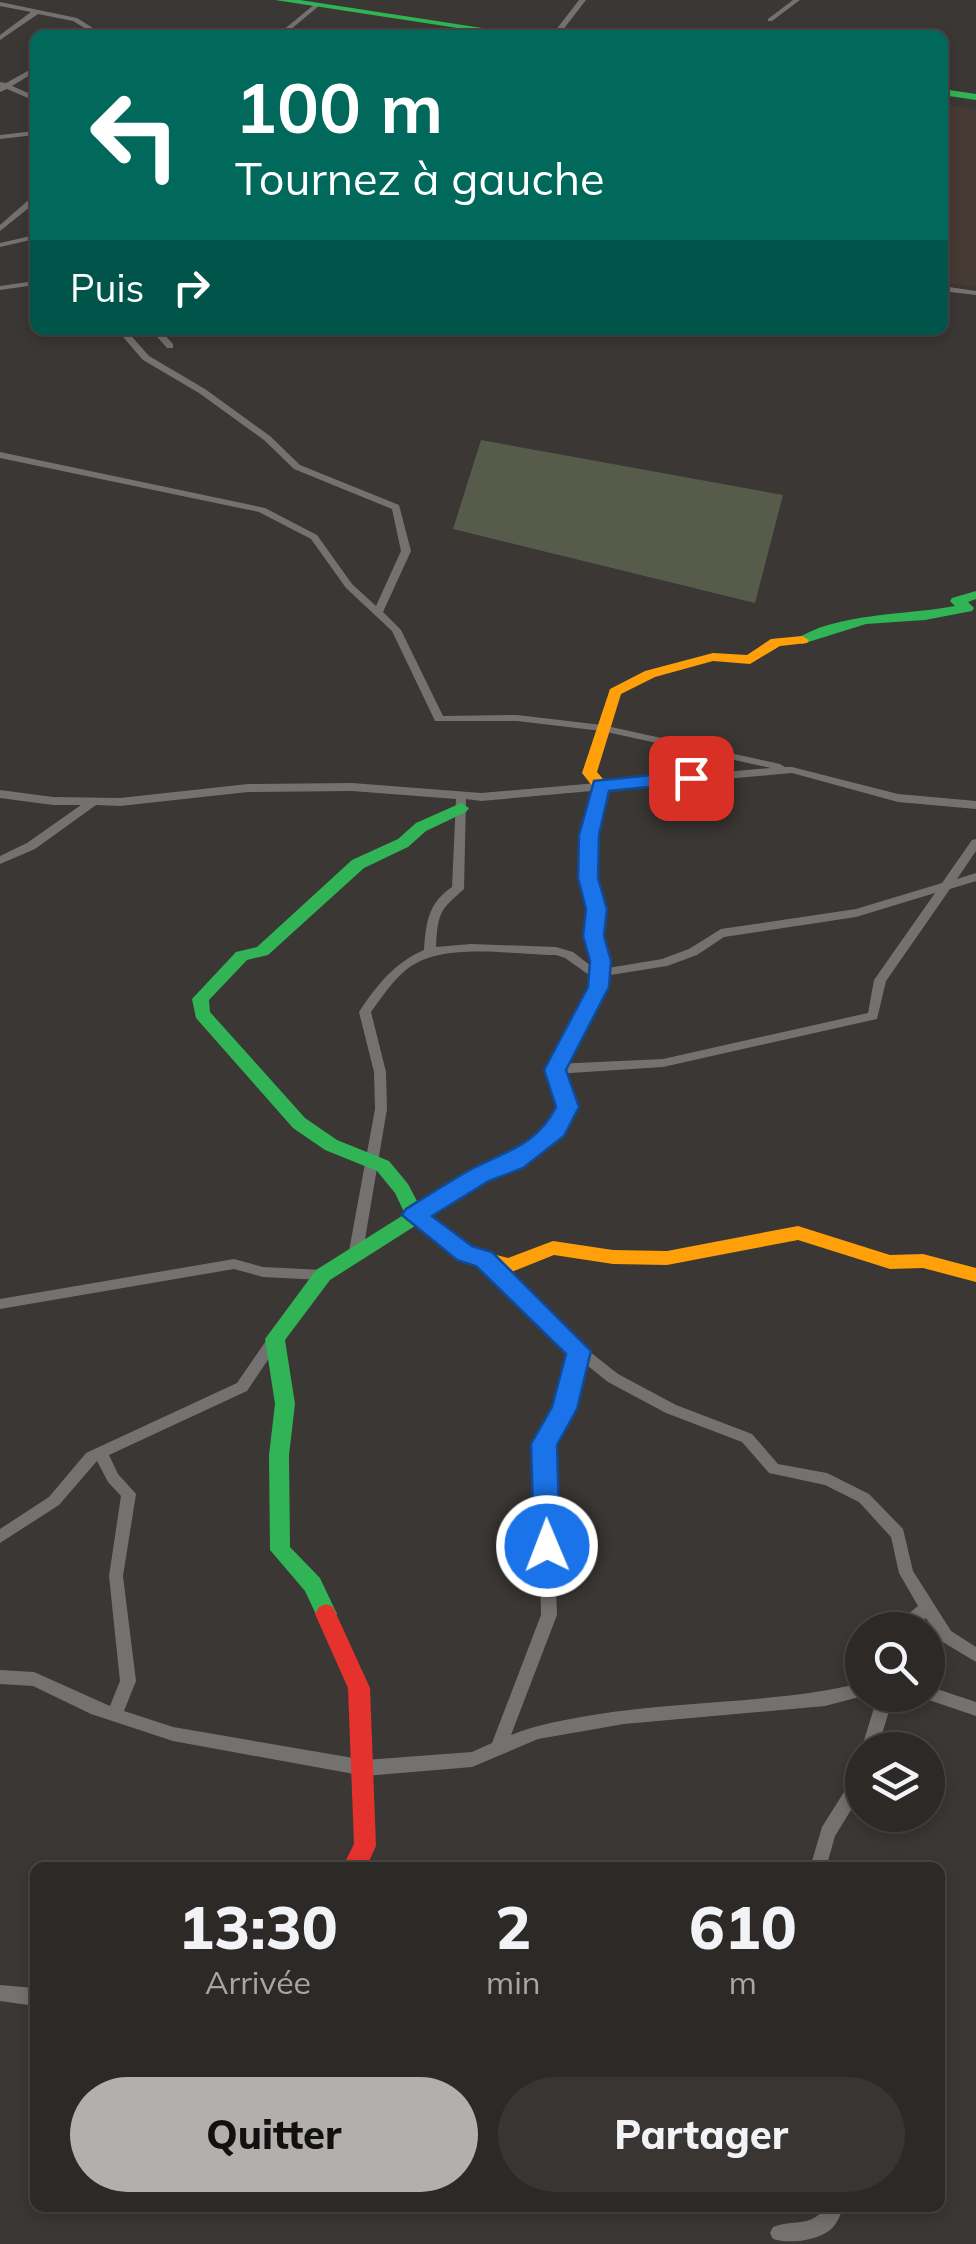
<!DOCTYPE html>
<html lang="fr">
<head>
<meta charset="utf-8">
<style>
  body { margin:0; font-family:Mulish,sans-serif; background:#383533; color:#f1f3f6; height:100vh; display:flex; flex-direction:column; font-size:38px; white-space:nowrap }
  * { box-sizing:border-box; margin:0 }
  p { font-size:32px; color:#a6a6a7 }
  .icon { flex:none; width:55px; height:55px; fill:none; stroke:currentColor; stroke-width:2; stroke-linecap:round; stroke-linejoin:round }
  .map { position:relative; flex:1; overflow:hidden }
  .panel { position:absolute; left:30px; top:1862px; width:915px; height:350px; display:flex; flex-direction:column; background:#2c2927; border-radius:15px; box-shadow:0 5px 15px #0003,0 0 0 2px #484544 }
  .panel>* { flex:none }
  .top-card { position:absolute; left:30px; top:30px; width:918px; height:305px; border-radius:15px; box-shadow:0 5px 15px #0003,0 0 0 2px #484544; background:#00695c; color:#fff; overflow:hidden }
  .tools { position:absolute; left:845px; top:1612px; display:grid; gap:20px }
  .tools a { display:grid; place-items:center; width:100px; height:100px; border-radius:50%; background:#2c2927; box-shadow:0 5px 15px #0003,0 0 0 2px #484544; font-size:50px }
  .pin { position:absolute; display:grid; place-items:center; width:85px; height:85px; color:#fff; margin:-42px; border-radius:20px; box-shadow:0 5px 15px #0006 }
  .me { position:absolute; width:110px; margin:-55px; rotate:359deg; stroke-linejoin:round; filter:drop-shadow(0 0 8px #0008) }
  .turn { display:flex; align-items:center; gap:35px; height:210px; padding:0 40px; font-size:45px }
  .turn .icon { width:130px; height:130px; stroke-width:2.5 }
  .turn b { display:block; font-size:70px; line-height:85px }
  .then { display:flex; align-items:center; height:95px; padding:0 40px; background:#0003; gap:20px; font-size:38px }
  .eta { display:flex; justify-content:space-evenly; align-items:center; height:170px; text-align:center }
  .eta b { font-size:60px; font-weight:800; line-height:70px }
  .cta { display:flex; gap:20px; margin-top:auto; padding:20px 40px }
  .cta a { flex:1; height:115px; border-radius:60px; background:#b2afac; color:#111; font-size:40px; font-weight:800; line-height:115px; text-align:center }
  .cta a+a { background:#383533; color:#f1f3f6 }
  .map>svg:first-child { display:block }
  .built { fill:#463b34 }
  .green { fill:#575c4a }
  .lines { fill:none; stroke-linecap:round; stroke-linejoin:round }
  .street { fill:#747271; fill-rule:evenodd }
  .fast { fill:#30b455; fill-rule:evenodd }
  .slow { fill:#ff9f0a; fill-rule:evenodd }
  .jam { fill:#e5322d; fill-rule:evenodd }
  .route { fill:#1a73e8; stroke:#114b97; stroke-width:2.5 }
</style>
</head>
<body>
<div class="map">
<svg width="976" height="2244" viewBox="0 0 976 2244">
  <rect width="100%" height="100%" fill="#3a3734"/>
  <!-- built -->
  <path class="built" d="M943 104 976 109V287L943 282Z"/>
  <!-- green -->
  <path class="green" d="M481 440 783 495 755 603 453 529Z"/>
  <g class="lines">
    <!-- street -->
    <g class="street">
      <path d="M579 0H586L559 35H552Z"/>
      <path d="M793 0H800L772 21H768V19Z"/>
      <path d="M0 2 77 18 104 35H96L73 21 38 14 0 40V35L31 12 0 6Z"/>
      <path d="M315 4 320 5 284 35H277Z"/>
      <path d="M35 67V72L12 86 35 96V101L7 89 0 92V82L6 83Z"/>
      <path d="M35 131V135L0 139V135Z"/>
      <path d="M32 197H35V203L0 231V225Z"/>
      <path d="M35 235V239L0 247V243Z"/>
      <path d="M35 281V285L0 290V286Z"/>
      <path d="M942 286 976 291V295L942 291Z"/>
      <path d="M117 330H126L149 356 205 389 270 436 300 465 399 505 411 551 383 612 401 630 443 716 517 715 602 725 780 764 785 767H792L898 794 976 801V809L898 802 792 773 481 801 466 799 464 889C439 911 438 913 436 947L471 944 556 947 573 952 596 970 662 959 689 949 721 929 856 909 942 883 972 840 976 839V851L957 879 976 873V881L950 889 886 981 877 1019 663 1067 555 1074 549 1069 555 1064 663 1059 868 1013 874 980 935 893 856 917 724 937 697 955 667 966 604 976 603 981 599 982 565 958 556 955C512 955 443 941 407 969 392 981 382 997 371 1012L386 1072 387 1109 363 1251 361 1255H351L349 1251 375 1109 374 1072 359 1012C377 985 394 963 424 950 426 923 428 903 452 887L456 799 352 791 248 792 120 806 96 805 35 849 0 864V856L27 843 81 805H53L0 798V790L53 797 120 798 248 784 352 783 481 793 771 768 602 731 517 721H435L392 631 346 588 311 539 259 512 0 458V452L265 508 317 535 352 584 376 606 401 551 392 509 294 469 264 440 199 393 143 360Z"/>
      <path d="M151 330H160L173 344V348H167Z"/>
      <path d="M483 1254 488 1255 561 1329 618 1374 676 1405 752 1434 778 1464 827 1473 869 1494 903 1529 913 1571 951 1631 976 1647V1662L941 1641 926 1618 910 1630H891L894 1625 918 1606 899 1573 891 1537 859 1502 825 1485 769 1473 742 1442 666 1413 608 1382 583 1362 571 1409 551 1445 557 1615 511 1735C538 1724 564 1720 593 1715 682 1700 774 1704 862 1683V1695H867L825 1706 624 1724 538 1739 472 1767 365 1776 173 1741 91 1714 33 1686 0 1684V1670L34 1672 110 1706 120 1681 109 1576 121 1496 108 1482 97 1461 59 1505 0 1543V1529L49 1497 86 1453 237 1383 270 1335 275 1333 280 1335 282 1339 247 1391 109 1455 118 1474 136 1494 123 1576 136 1681 124 1711 173 1727 365 1760 472 1752 492 1743 541 1615 537 1444 557 1408 572 1353 551 1337 478 1263 476 1259 478 1255Z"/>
      <path d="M234 1259 263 1267 323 1270 328 1271 330 1275 328 1279 323 1280 263 1277 234 1269 0 1309V1299Z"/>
      <path d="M928 1686 976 1702V1716L923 1698 921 1695H928Z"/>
      <path d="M878 1695H894L877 1750H862V1753L861 1750Z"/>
      <path d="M862 1770V1792L835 1836 826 1868H810L822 1827 856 1773Z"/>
      <path d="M0 1985 35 1988V2006L0 2001Z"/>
      <path d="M825 2208H843C840 2216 837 2224 830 2230 816 2241 789 2244 773 2239L770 2233 773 2227C793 2219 810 2228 825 2208Z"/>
    </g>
    <!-- fast -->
    <g class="fast">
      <path d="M275 0H300L528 35H503Z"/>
      <path d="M942 89 976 94V100L942 95Z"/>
      <path d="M976 591V599L968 602 974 608 972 611 925 620 866 624 802 644 795 640C834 613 908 615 955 606L950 601 952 598Z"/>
      <path d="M461 803 469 808 466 812 426 831 408 847 364 868 268 955 247 960 209 1000 210 1012 305 1118 337 1140 389 1161 408 1184 419 1205 475 1170 509 1157 549 1126 558 1107 546 1069 591 987 592 961 586 936 589 909 580 878 583 826 591 821 599 826 596 878 605 909 602 936 608 961 607 987 564 1069 576 1107 562 1135 521 1167 487 1180 429 1217 472 1249 474 1254 472 1259H458L415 1226 330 1280 285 1340 295 1404 289 1455 290 1547 320 1578 337 1614 333 1621 326 1624 319 1621 305 1591 270 1550 269 1455 275 1404 265 1339 316 1270 405 1214 395 1193 377 1171 325 1150 293 1128 196 1018 192 999 236 952 257 947 352 860 398 839 416 823Z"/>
    </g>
    <!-- slow -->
    <g class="slow">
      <path d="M802 636 809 640 807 643 780 646 750 664 713 661 655 677 621 694 597 772 609 786 599 826 591 831 586 830 583 826 593 787 582 773 610 689 645 671 713 653 747 655 771 639Z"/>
      <path d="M798 1226 890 1255 923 1254 976 1268V1282L923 1268 890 1269 798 1240 667 1265 613 1264 554 1255 509 1273 458 1259 456 1254 458 1249 465 1247 508 1258 553 1241 613 1250 667 1251Z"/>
    </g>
    <!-- jam -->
    <path class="jam" d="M326 1604 333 1607 370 1688 376 1846 366 1868H342L354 1844 348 1688 315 1614 319 1607Z"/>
  </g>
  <!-- route -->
  <path class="route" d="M691 771 701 778 698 782 609 791 599 835 598 878 607 909 604 936 611 961 609 987 566 1070 579 1107 564 1136 523 1168 489 1181 432 1216 472 1246 492 1252 591 1351 577 1409 557 1445 560 1546 556 1555 547 1558 538 1555 534 1546 531 1444 552 1407 566 1354 476 1266 457 1260 402 1215 406 1209C427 1196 447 1183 468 1171 503 1152 537 1146 556 1107L544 1070 588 987 590 961 583 936 586 909 578 878 579 835 594 781Z"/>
</svg>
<div class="tools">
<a><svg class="icon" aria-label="search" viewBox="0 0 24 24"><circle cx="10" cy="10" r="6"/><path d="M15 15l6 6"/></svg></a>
<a><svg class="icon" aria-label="layers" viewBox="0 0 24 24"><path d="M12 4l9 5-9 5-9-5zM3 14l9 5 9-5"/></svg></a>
</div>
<div class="pin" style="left:691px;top:778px;background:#d93025"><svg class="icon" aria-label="arrive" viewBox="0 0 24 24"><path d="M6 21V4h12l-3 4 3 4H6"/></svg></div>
<svg class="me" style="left:547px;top:1546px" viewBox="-20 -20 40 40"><circle r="17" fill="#1a73e8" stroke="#fff" stroke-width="3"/><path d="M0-11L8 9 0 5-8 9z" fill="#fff"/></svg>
<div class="top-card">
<div class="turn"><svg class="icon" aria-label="left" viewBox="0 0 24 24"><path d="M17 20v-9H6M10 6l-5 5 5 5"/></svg><div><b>100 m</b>Tournez à gauche</div></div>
<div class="then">Puis<svg class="icon" aria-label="right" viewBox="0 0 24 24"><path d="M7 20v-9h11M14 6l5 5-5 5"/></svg></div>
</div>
<section class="panel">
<div class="eta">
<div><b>13:30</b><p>Arrivée</p></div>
<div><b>2</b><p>min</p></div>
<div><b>610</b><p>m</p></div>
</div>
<div class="cta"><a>Quitter</a><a>Partager</a></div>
</section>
</div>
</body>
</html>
